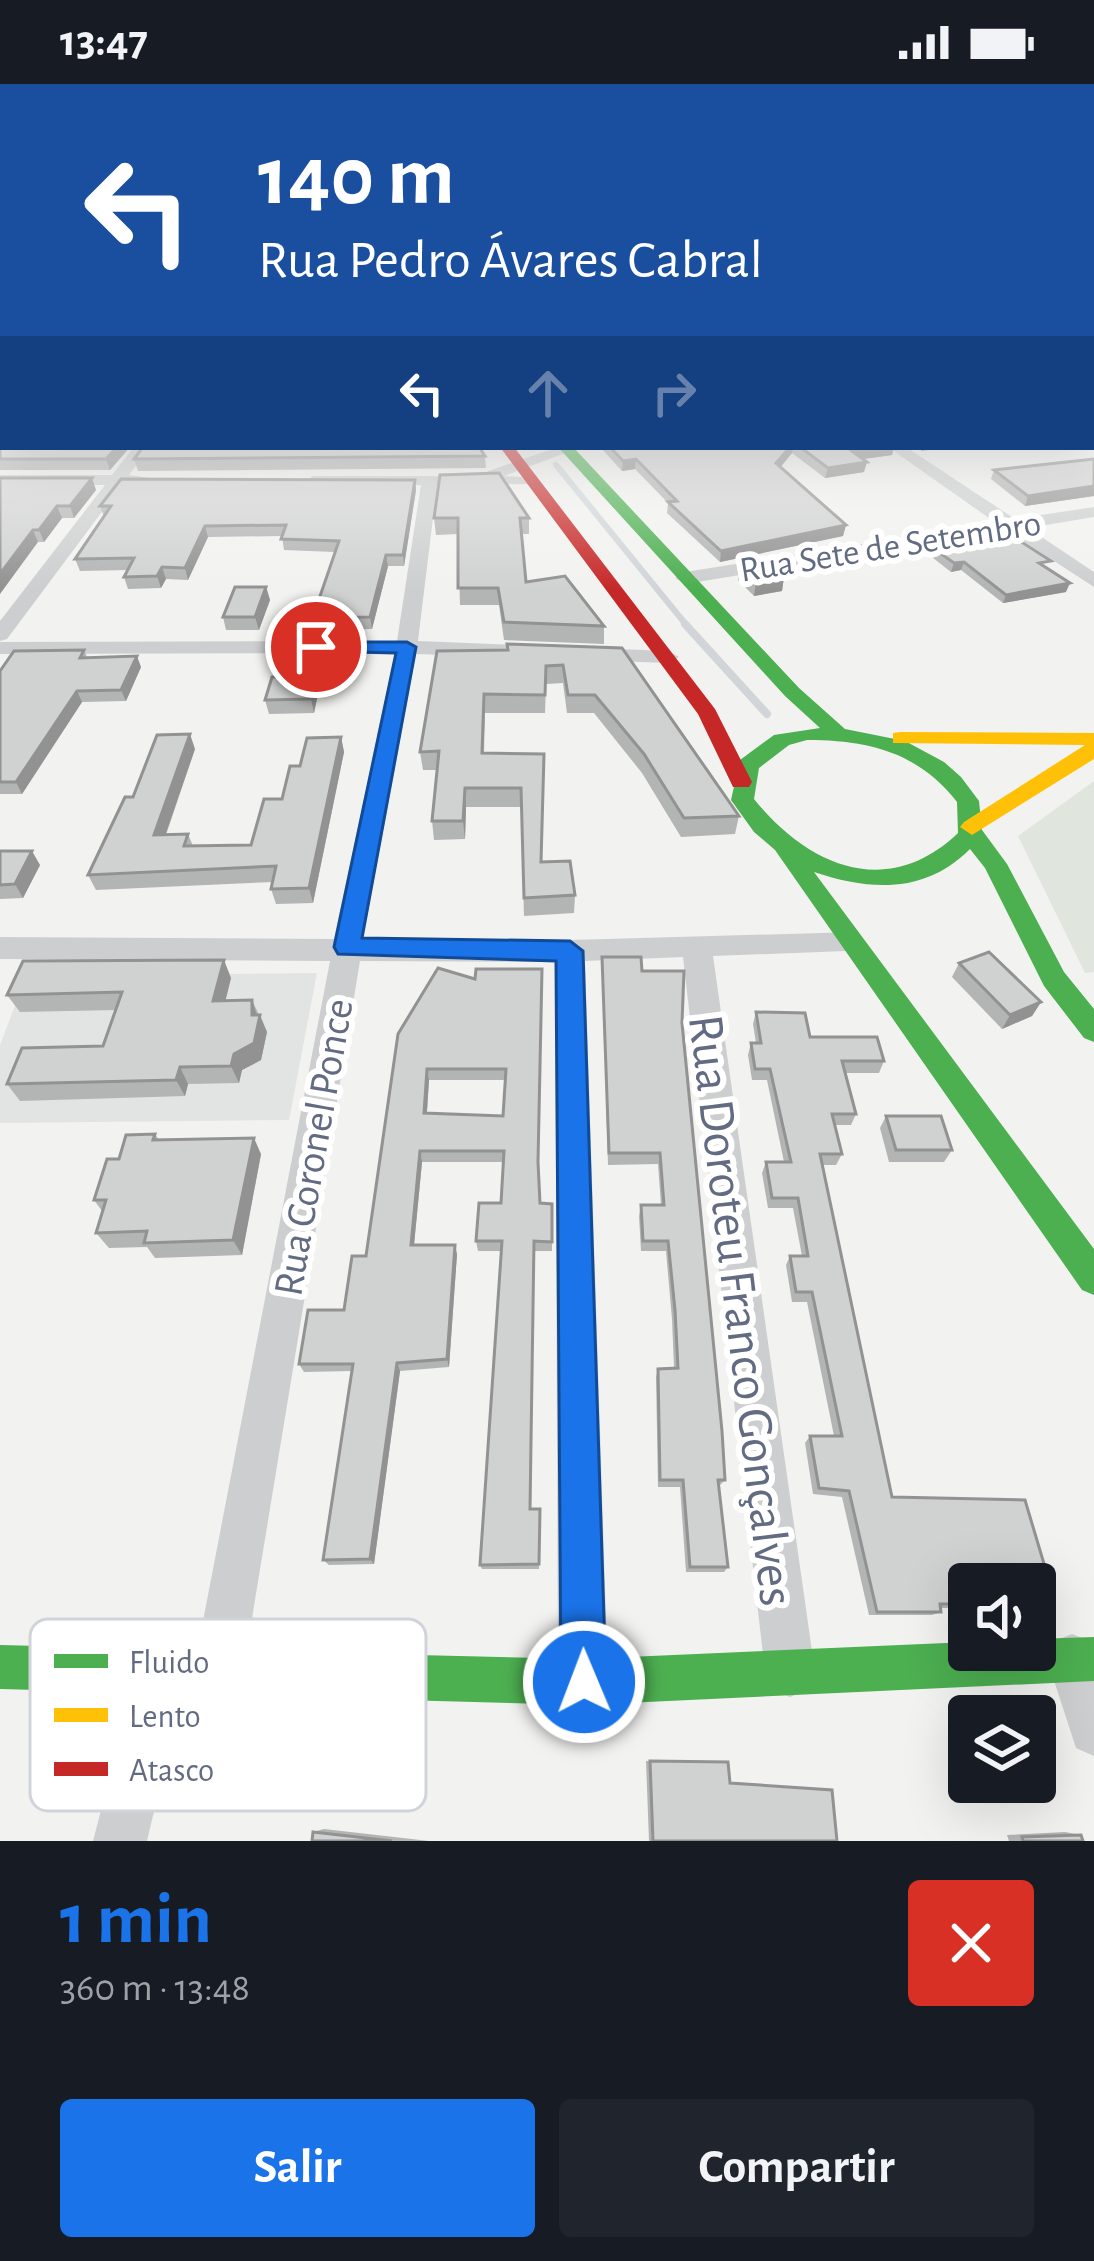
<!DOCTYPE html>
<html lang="es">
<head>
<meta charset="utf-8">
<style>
  body { margin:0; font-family:"Alegreya Sans",sans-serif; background:#20242c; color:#f1f3f6; height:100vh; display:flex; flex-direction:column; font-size:45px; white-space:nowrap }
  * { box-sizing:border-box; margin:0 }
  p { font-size:39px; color:#9ea1a6 }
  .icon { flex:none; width:66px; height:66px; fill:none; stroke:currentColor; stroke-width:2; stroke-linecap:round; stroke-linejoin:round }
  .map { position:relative; height:1757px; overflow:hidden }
  .side { display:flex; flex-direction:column; background:#171b24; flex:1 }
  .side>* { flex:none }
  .top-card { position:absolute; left:0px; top:0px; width:1095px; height:366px; box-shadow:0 12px 48px #0002; background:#1a4fa0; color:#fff; overflow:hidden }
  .controls { position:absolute; left:948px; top:1479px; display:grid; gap:24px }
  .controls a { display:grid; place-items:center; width:108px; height:108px; border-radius:12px; background:#171b24; box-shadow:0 12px 48px #0002; font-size:60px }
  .pin { position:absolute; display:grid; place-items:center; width:102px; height:102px; color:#fff; margin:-51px; border:6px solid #fff; border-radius:50%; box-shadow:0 3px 12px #0007 }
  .me { position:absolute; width:132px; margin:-66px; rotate:359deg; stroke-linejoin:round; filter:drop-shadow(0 0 9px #0008) }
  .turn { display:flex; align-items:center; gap:42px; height:252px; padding:0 60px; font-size:54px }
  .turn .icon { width:156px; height:156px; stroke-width:2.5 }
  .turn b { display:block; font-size:84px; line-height:102px }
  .lanes { display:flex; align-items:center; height:114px; padding:0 60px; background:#0003; justify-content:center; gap:60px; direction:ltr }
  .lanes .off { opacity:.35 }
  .round { display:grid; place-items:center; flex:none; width:126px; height:126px; border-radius:12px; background:#20242c }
  .summary { display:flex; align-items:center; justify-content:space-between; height:204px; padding:0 60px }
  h1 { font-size:72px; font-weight:700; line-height:90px; color:#1a73e8 }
  .primary-button { display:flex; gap:24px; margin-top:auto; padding:24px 60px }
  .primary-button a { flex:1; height:138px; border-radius:12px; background:#1a73e8; color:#fff; font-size:48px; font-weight:700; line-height:138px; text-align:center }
  .primary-button a+a { background:#20242c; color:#f1f3f6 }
  .status { display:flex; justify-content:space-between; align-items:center; height:84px; padding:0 60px; background:#171b24; direction:ltr }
  .status svg { height:33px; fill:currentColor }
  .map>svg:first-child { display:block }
  .built { fill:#e2e3e3 }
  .green { fill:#e0e6de }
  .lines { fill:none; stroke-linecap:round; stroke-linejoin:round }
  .stream-far2 { stroke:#d1d5d9; stroke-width:4.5 }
  .stream-far1 { stroke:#d1d5d9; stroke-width:6 }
  .stream { stroke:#d1d5d9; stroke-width:8 }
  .street { fill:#cdcecf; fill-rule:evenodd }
  .fast { fill:#4caf50; fill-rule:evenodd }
  .slow { fill:#ffc107; fill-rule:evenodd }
  .jam { fill:#c62828; fill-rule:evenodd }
  .wall { fill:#b3b4b4; fill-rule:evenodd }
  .shaded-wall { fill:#929292 }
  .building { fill:#d0d1d1; stroke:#929292; stroke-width:3; fill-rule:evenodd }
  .route { fill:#1a73e8; stroke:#114b97; stroke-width:3 }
  .labels { text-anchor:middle; stroke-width:12; stroke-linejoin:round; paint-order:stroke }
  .far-street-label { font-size:36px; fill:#626b81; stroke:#fff }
  .street-label { font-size:42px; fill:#626b81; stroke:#fff }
  .near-street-label { font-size:51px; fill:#626b81; stroke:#fff }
  .key { fill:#fff; stroke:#d0d3d9; stroke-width:3 }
  .key-label { font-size:33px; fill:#626b81 }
</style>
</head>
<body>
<div class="status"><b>13:47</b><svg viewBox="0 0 49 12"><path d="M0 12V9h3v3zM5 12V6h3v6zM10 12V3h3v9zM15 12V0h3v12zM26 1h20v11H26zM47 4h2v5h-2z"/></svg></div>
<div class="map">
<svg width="1094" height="1757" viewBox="0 0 1094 1757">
  <rect width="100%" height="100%" fill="#f2f3f0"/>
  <!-- built -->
  <path class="built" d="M317 889 289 1036 0 1039V961L26 892Z"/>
  <!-- green -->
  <path class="green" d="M1094 697V888L1085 889 1018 752Z"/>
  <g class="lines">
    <!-- stream-far2 -->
    <path class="stream-far2" d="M555 380 559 385"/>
    <!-- stream-far1 -->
    <path class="stream-far1" d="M557 382 688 543"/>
    <!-- stream -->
    <path class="stream" d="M685 540 767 630"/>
    <!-- street -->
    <g class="street">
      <path d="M134 363H150L129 391 164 396 156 401H122L7 555 0 557V537L105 401H0V391H112Z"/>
      <path d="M558 363H581L504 392 537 394V400L437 401 418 557 668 567 679 573 668 579 416 570 363 855 570 856 856 848 861 856 856 864 846 867 713 872 815 1588 808 1606 790 1613 772 1606 765 1588 683 873 585 877 608 1598 601 1616 583 1623 565 1616 558 1598 555 878 360 877 243 1589 236 1607 218 1614 200 1607 193 1589 330 877 0 875V853L334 855 395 569 0 570V558L397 557 421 401 318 400 310 395 312 392H487L488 387Z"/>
      <path d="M888 363H906L1015 435 1094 423V433L1028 444 1094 488V503L1008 447 685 500 675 494 685 488 996 439Z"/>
      <path d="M1072 1550 1090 1557 1094 1568V1672L1076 1664 1047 1575 1054 1557Z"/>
      <path d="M162 1563 180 1570 187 1588 147 1757H93L137 1588 144 1570Z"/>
    </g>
    <!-- fast -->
    <g class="fast">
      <path d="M558 363H573L799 604 845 645 905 657 944 678 961 693 979 717 982 746 1007 780 1064 888 1094 925V958L1084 954 1044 902 985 784 970 765C925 810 871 807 814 788L1094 1165V1211L1082 1206 775 766 754 748 731 716 740 676 774 651 820 644 785 612ZM807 656C868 656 918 668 957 718L958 749C888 816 809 783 754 715L759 684 789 661Z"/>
      <path d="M1094 1553V1597L583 1621 0 1605V1561L583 1575 969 1558V1566H1035V1555Z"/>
    </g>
    <!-- slow -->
    <path class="slow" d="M901 648 1094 649V675L972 751 960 743 964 738 1085 661 893 659V649Z"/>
    <!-- jam -->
    <path class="jam" d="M500 363H514L715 625 752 698 749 703H733L698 630Z"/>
  </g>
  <!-- wall -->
  <g class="wall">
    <path d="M0 287 130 363 110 386H0Z"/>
    <path d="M600 363H894L892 371 863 375 864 388 825 394 792 369 780 383 846 441 843 452 720 478 667 429 668 419 635 385 622 387Z"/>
    <path d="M485 372 486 384 138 387 134 375Z"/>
    <path d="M1094 375V412L1025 422 991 395 994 386Z"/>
    <path d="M0 394 96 406 74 434H62L44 458H38Z"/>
    <path d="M416 406 404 482H388L372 545 327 546 326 530H321L318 518 335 468 284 466 282 452 208 453 188 496 166 495 161 504 128 505 124 493 128 486 80 487 75 475 104 433 100 422Z"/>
    <path d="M434 434H529V450H522L526 498 604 542V560L504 556 499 521H460L458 450 436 451Z"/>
    <path d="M930 462 1047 485 1066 508 1003 519 961 486 951 488 928 470Z"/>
    <path d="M740 483 784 493 782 507 754 512 738 496Z"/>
    <path d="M266 503 270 516 259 546H226L223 533Z"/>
    <path d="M622 564 739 732 735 750 681 753 642 689 594 629H567L563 599 546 600 545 629H485L484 669 544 670 541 778 575 811 574 829 524 832 521 723H466L465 755 434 756 432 737 437 686H423L420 668 507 566Z"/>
    <path d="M84 566 87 573 141 583 126 617 82 618 22 710H0V587Z"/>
    <path d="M319 605 314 629 269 630 265 616Z"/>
    <path d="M341 653 344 668 313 819 276 820 271 805 273 798 96 806 88 791 133 713 195 665 166 751 188 750 193 762 251 761 282 715 300 682Z"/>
    <path d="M0 767 40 781 23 814 0 815Z"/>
    <path d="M602 873 642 887 682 939 725 1396 719 1402 728 1483 724 1488H686L680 1403H658L656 1293 658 1285 674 1284 672 1235 666 1167H641L639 1132 641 1121H661L658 1080 608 1081Z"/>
    <path d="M959 879 1041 918 1032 932 1002 945 952 893Z"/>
    <path d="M231 894 225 917 252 916 267 948 261 976 242 986 239 999 188 1000 185 1012 20 1017 7 1000 103 962 116 926 20 928 7 911Z"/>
    <path d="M475 895 538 1083 540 1119 552 1158V1167H534L531 1425H540L539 1485H482L480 1481 501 1167H478L476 1157 501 1119 503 1078H422L414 1161 457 1170 449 1283 400 1287 374 1480 329 1481 323 1476 352 1287 304 1288 299 1280 344 1226 366 1172 398 950ZM429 996H505L503 1032 427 1029Z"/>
    <path d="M756 928 810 953 884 977 879 989H845L856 1030 851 1041H835L842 1070 836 1081H822L892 1413 1053 1510 1035 1514V1500H969V1514H967L968 1520 958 1524H940L941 1528 932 1531H869L842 1413 813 1410 805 1359 810 1352H834L807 1218H792L786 1181 790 1172H802L793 1124H768L762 1089 766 1078H784L767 996H752L748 971 751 959H756L753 940Z"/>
    <path d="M886 1032 952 1066 944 1078H889L880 1044Z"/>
    <path d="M155 1050 159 1056 261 1070 242 1171 155 1174 147 1163 109 1164 96 1149 102 1127 94 1116 119 1075Z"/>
    <path d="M646 1677 728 1678 730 1699 837 1757H649Z"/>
    <path d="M324 1745 429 1757H312L313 1748Z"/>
    <path d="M1065 1748 1081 1751 1083 1757H1009L1007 1751Z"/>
  </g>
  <!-- shaded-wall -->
  <g class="shaded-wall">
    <path d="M117 363H130L110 386 106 375Z"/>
    <path d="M790 363H793L792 369 775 390 776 379Z"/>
    <path d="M881 363H894L892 371 849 377 852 367Z"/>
    <path d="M922 363H951L921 367Z"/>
    <path d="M636 375 635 385 622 387 623 377Z"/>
    <path d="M867 378 864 388 825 394 828 384Z"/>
    <path d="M92 394 96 406 74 434 70 422Z"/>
    <path d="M415 396 416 406 404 482 403 471Z"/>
    <path d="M1094 402V412L1025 422 1028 412Z"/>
    <path d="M57 422 62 434 44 458 39 446Z"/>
    <path d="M846 441 843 452 720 478 721 467Z"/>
    <path d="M205 442 208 453 188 496 185 484Z"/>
    <path d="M33 446 38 458 0 510V490Z"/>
    <path d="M386 471 388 482 372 545 370 533Z"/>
    <path d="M964 478 961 486 951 488 954 479Z"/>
    <path d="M162 483 166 495 161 504 157 492Z"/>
    <path d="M784 493 782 507 754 512 756 498Z"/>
    <path d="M1070 499 1066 508 1003 519 1006 511Z"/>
    <path d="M266 503 270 516 259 546 255 533Z"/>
    <path d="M137 572 141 583 126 617 121 606Z"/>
    <path d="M316 592 319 605 314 629 311 615Z"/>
    <path d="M77 607 82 618 22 710 16 698Z"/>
    <path d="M190 650 195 665 160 766 154 751Z"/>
    <path d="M341 653 344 668 313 819 309 804Z"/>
    <path d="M465 704 466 723 465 755 463 737Z"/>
    <path d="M32 767 40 781 23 814 15 800Z"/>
    <path d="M224 876 231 894 221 935 213 917Z"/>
    <path d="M252 916 258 934 260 931 267 948 261 976 242 986 239 999 231 982 234 970 252 931Z"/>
    <path d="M1041 918 1032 932 1002 945 1010 931Z"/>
    <path d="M180 983 188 1000 185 1012 176 996Z"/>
    <path d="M427 985 429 996 426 1040 424 1029Z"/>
    <path d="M254 1054 261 1070 242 1171 233 1156Z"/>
    <path d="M420 1067 422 1078 413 1171 411 1161Z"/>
    <path d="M455 1161 457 1170 449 1283 447 1275Z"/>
    <path d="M397 1279 400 1287 374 1480 370 1475Z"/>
  </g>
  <!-- building -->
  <g class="building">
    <path d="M1092 260H1094V290H1092L1094 321 1092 322Z"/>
    <path d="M0 287H3V363H117L106 375H0Z"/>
    <path d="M143 363H479L485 372 134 375Z"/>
    <path d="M610 363H790L776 379 846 441 721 467 668 418 677 417 636 375 623 377Z"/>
    <path d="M800 363H881L852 367 867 378 828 384Z"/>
    <path d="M1094 375V402L1028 412 994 386Z"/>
    <path d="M499 389 529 434H520L526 498 565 492 604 542 504 538 498 504H458V434H434L440 391Z"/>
    <path d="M0 394H92L70 422H57L39 446H33L0 490Z"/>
    <path d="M121 395 415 396 403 471H386L370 533 325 534 329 518H318L339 457 281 455 286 441 205 442 185 484 162 483 157 492 124 493 134 474 75 475 111 422H100Z"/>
    <path d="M986 449 1002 458 1017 455 1051 477 1039 479 1070 499 1006 511 964 478 954 479 930 462Z"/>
    <path d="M768 478 784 493 756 498 740 483Z"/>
    <path d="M235 503H266L255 533H223Z"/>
    <path d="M507 560 622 564 739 732 684 734 644 670 595 611H568L563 581 546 582 545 611 484 610 482 669 544 670 541 778 570 777 575 811 524 814 521 704H465L463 737H432L439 667 420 668 437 567 508 566Z"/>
    <path d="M84 566 80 574 137 572 121 606 77 607 16 698H0V587L14 567Z"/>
    <path d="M316 592 311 615 265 616 272 593Z"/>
    <path d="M190 650 154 751 188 750 184 762 251 761 264 715H282L290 682H300L307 654 341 653 309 804 271 805 276 782 88 791 125 713H133L157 651Z"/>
    <path d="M0 767H32L15 800 0 801Z"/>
    <path d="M989 868 1041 918 1010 931 959 879Z"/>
    <path d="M602 873H641L642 887H684L682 939 722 1347 725 1396H718L728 1483H690L683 1396H660L658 1285 678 1284 675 1226 668 1157H643L641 1121H664L660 1069H609Z"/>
    <path d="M224 876 213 917 252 916V931H260L254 959 234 970 231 982 180 983 176 996 7 1000 22 964 103 962 122 908 7 911 23 877Z"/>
    <path d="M438 884 475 895 476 885H542L538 1078 540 1119 552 1120V1158L534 1157 530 1425H540L539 1480 480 1481 502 1157H476L479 1119H501L504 1067H420L411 1161H455L447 1275 397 1279 370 1475 323 1476 353 1280H299L308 1226H344L352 1172H366L398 950ZM427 985H506L503 1032 424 1029Z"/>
    <path d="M756 928 805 929 810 953H877L884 977H842L856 1030H832L842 1070H820L892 1413 1025 1416 1053 1510H1035V1500H969V1510H966L968 1520H940L941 1528H877L849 1407 819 1404 810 1352H842L812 1208H796L790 1172H808L798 1114H772L766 1078H791L770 985H755L751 959H761Z"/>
    <path d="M886 1032H941L952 1066H896Z"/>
    <path d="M155 1050 153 1056 254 1054 233 1156 144 1159 147 1147 96 1149 106 1116H94L107 1075H119L126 1051Z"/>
    <path d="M650 1677 728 1678 730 1699 832 1706 837 1757H653Z"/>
    <path d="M313 1748 392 1757H312Z"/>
    <path d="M1081 1751 1083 1757H1023L1022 1753Z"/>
  </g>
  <!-- sky -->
  <linearGradient id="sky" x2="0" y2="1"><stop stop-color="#9fc1e2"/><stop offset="0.51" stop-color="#f9faf8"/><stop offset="1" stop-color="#f9faf8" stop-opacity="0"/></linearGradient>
  <rect width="1094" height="506" fill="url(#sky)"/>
  <!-- route -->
  <path class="route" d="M316 558H407L416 563 362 854 570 857 583 867 606 1598 600 1614 584 1621 567 1614 561 1598 556 877 338 870 334 863 396 569 310 567V559Z"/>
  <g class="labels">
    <!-- far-street labels -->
    <g class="far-street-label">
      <text transform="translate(890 461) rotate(-9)" y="13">Rua Sete de Setembro</text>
    </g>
    <!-- street labels -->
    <g class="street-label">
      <text transform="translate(312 1063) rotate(-80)" y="15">Rua Coronel Ponce</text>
    </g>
    <!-- near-street labels -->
    <g class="near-street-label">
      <text transform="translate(743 1226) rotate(83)" y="18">Rua Doroteu Franco Gonçalves</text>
    </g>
  </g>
  <!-- legend -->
  <rect x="30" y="1535" width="396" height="192" rx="18" class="key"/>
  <rect x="54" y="1570" width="54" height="14" fill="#4caf50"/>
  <rect x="54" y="1624" width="54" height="14" fill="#ffc107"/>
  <rect x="54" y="1678" width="54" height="14" fill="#c62828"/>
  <g class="key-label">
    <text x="129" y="1589">Fluido</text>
    <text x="129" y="1643">Lento</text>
    <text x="129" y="1697">Atasco</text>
  </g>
</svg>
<div class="controls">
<a><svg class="icon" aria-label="sound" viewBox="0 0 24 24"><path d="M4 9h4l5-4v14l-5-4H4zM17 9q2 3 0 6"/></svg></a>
<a><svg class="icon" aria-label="layers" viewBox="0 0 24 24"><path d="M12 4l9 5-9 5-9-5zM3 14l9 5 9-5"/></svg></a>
</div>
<div class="pin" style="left:316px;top:563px;background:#d93025"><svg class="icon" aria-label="arrive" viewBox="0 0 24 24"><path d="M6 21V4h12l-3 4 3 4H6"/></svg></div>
<svg class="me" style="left:584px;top:1598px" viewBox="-20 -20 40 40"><circle r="17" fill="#1a73e8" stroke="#fff" stroke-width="3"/><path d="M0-11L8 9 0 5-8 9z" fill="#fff"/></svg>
<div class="top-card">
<div class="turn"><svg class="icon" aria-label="left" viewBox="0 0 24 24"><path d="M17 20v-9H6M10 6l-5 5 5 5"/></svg><div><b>140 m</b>Rua Pedro Ávares Cabral</div></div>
<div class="lanes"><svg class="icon" aria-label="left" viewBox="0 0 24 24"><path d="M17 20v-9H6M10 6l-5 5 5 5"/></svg><svg class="icon off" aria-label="ahead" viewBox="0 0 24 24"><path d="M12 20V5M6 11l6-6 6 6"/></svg><svg class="icon off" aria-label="right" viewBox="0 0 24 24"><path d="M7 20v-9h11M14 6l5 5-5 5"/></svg></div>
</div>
</div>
<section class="side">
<div class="summary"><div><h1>1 min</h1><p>360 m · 13:48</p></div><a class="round" style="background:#d93025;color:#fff"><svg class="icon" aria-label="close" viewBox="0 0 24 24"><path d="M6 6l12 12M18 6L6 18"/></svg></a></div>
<div class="primary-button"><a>Salir</a><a>Compartir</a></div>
</section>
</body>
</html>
